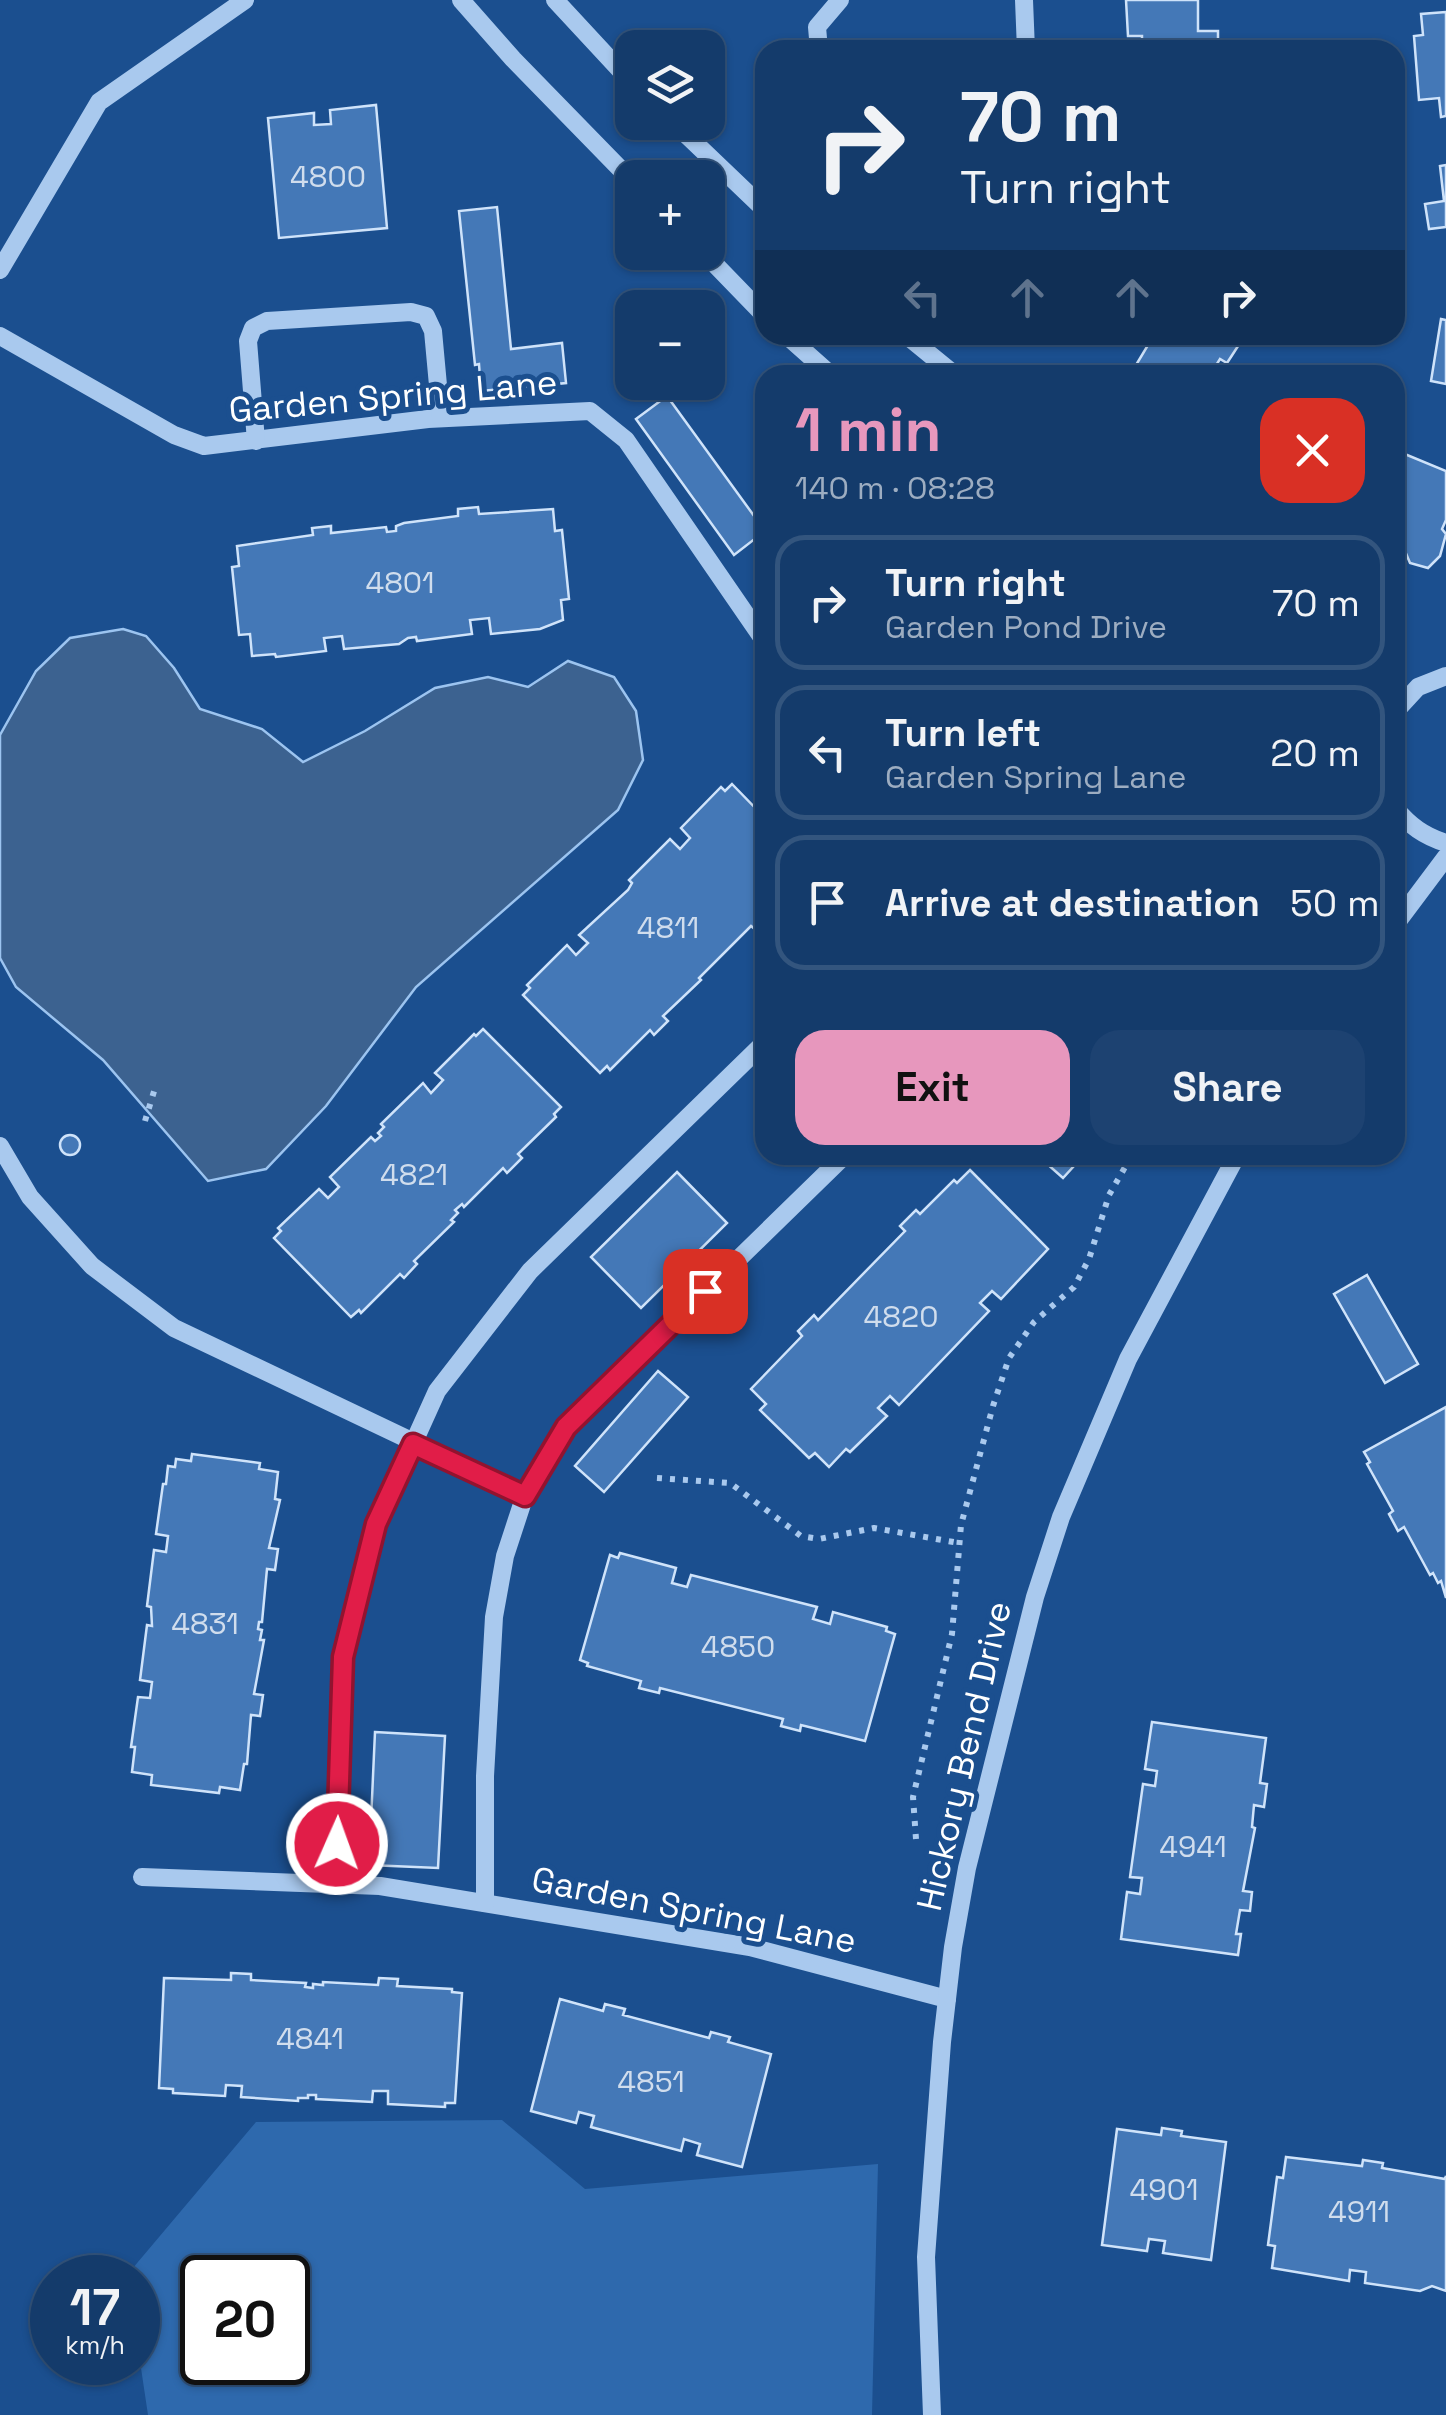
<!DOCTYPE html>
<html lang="en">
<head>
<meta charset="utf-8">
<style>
  body { margin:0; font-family:"Space Grotesk",sans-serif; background:#1d4271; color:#f1f3f6; height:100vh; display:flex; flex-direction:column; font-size:38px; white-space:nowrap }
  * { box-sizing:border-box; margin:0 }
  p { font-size:32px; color:#9dadc1 }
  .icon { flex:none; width:55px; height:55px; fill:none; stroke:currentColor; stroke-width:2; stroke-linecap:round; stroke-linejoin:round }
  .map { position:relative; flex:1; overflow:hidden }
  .panel { position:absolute; left:755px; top:365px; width:650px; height:800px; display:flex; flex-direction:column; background:#143b6b; border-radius:30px; box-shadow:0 2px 8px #0004,0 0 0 2px #33557e }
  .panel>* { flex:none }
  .top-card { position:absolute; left:755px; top:40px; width:650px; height:305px; border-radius:30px; box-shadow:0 2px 8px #0004,0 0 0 2px #33557e; background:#143b6b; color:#f1f3f6; overflow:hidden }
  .fabs { position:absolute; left:615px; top:30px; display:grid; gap:20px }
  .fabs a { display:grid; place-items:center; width:110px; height:110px; border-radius:20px; background:#143b6b; box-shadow:0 2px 8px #0004,0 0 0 2px #33557e; font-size:50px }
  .speed { position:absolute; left:30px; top:2255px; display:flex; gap:20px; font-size:50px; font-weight:700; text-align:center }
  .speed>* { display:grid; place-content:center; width:130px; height:130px; border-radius:50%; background:#143b6b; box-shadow:0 2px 8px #0004,0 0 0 2px #33557e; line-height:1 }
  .speed small { font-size:25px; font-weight:400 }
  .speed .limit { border:5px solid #111; border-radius:15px; background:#fff; color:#111 }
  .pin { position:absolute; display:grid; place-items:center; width:85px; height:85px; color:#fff; margin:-42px; border-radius:20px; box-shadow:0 5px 15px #0006 }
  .me { position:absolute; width:110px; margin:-55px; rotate:2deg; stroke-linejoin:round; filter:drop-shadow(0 0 8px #0008) }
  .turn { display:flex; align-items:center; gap:35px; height:210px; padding:0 40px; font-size:45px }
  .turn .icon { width:130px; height:130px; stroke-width:2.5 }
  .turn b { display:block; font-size:70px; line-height:85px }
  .lanes { display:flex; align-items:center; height:95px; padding:0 40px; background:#0003; justify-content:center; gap:50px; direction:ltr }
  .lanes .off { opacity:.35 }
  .round { display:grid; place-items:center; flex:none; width:105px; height:105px; border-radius:30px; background:#1d4271 }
  .summary { display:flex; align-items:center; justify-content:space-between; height:170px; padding:0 40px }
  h1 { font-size:60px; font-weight:700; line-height:75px; color:#e797bd }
  .action { display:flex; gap:20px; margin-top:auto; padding:20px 40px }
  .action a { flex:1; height:115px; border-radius:30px; background:#e797bd; color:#111; font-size:40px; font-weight:700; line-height:115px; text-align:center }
  .action a+a { background:#1d4271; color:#f1f3f6 }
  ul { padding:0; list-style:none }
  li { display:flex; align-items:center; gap:30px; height:135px; margin:0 20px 15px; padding:0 20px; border:5px solid #33557e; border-radius:30px }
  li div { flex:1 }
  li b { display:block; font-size:38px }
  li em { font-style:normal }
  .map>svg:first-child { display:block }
  .green { fill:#2e69ad; fill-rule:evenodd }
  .water { fill:#3c6290; stroke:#9cc4f0; stroke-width:2.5 }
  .building { fill:#4478b7; stroke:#cfe3fa; stroke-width:2.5 }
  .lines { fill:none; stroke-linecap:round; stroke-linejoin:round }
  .path { stroke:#a9c9ee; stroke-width:6; stroke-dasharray:5 8; stroke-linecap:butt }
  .minor { stroke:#a9c9ee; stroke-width:18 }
  .route-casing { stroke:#92132f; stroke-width:25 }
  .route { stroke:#e11d48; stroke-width:18 }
  .labels { text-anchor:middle; stroke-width:10; stroke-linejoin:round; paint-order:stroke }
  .number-label { font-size:30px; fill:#d0dded }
  .street-label { font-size:35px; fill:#fff; stroke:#1b4f8f }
</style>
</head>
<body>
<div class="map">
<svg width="1446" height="2415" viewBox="0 0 1446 2415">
  <rect width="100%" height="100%" fill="#1b4f8f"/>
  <!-- green -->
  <path class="green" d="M502 2120 585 2189 878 2164 872 2415H148L138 2348V2278L127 2275 256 2122ZM202 2278H288V2362H202Z"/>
  <!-- water -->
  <path class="water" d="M123 629 146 636 174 668 200 709 262 729 303 762 365 731 435 688 488 677 528 687 568 661 614 677 636 711 643 760 618 810 416 987 326 1106 266 1169 208 1181 103 1060 16 987 0 958V735L36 671 70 638Z"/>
  <!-- building -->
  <g class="building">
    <path d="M1126 0H1198V31H1218V50H1137V47H1142V36H1128Z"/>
    <path d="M1446 12V116L1441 117 1439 98 1419 100 1414 36 1423 35 1421 14Z"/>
    <path d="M376 105 387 228 279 238 268 118 314 113V125L331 124 330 110Z"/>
    <path d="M1446 165V227L1429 229 1425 204 1444 201 1440 166Z"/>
    <path d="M497 207 511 349 562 343 566 383 481 391 479 364 475 365 459 211Z"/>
    <path d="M1441 319 1446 320V384L1431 381Z"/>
    <path d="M1154 335H1236L1242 340 1227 363 1220 359 1210 375H1130Z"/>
    <path d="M667 396 765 531 734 555 636 419Z"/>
    <path d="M1395 450 1446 471V520L1442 529 1446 534 1440 556 1428 568 1410 563 1405 551 1395 547Z"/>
    <path d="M478 507 479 514 553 509 555 531 562 530 569 599 561 600 563 620 540 629 491 634 489 618 470 620 472 634 417 641 416 637 408 638 399 644 344 649 342 636 324 638 326 651 276 657 275 654 252 656 250 634 239 635 232 567 239 566 237 546 313 535 312 528 331 526V533L386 527 387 532 396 531V526L404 523 458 516V509Z"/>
    <path d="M732 784 765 818V921L756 930 751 926 699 978 701 980 663 1016 668 1021 654 1035 650 1030 610 1070 607 1066 600 1073 523 995 530 988 527 985 567 945 576 955 588 943 579 935 628 890 632 883 629 880 670 839 680 849 690 838 681 828 721 787 725 791Z"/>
    <path d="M483 1029 561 1107 554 1114 556 1117 518 1154 522 1158 507 1173 503 1168 464 1207 462 1204 455 1210 458 1213 451 1220 454 1222 414 1261 417 1264 404 1278 400 1274 361 1313 359 1310 351 1317 274 1238 281 1231 278 1228 319 1189 328 1198 339 1187 330 1177 371 1137 375 1141 381 1136 378 1133 384 1127 381 1124 423 1083 431 1093 443 1080 435 1073 474 1034 476 1036Z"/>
    <circle cx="70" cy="1145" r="10"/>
    <path d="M1037 1155H1084L1063 1178Z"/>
    <path d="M970 1170 1048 1249 1001 1299 992 1291 980 1303 989 1311 899 1405 890 1396 878 1408 887 1416 850 1452 846 1449 829 1467 815 1453 809 1458 760 1410 766 1404 751 1389 802 1336 798 1331 814 1315 818 1320 905 1231 900 1226 916 1210 920 1214 954 1180 957 1183Z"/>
    <path d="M677 1172 727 1223 641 1308 591 1257Z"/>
    <path d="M1367 1275 1418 1364 1385 1383 1334 1294Z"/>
    <path d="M658 1371 688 1397 604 1492 575 1466Z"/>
    <path d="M1446 1407V1598L1441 1581 1438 1583 1433 1573 1430 1575 1404 1527 1398 1531 1389 1514 1393 1511 1367 1464 1370 1462 1364 1452Z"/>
    <path d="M192 1454 260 1463 259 1469 278 1472 275 1499 280 1500 269 1548 278 1549 275 1570 267 1569 262 1622H259L258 1629 262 1630 260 1640H264L254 1694 263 1695 260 1716 251 1715 247 1764H244L240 1790 220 1787 219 1793 151 1785 152 1775 132 1772 135 1747H131L138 1697 150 1698 152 1682 140 1680 147 1625 152 1626 151 1607 147 1606 154 1550 166 1552 168 1536 156 1534 163 1484H166L168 1466 175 1467 176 1459 191 1461Z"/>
    <path d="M620 1553 676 1568 672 1583 687 1587 691 1575 817 1607 813 1619 830 1624 833 1612 887 1627 886 1631 895 1634 865 1741 801 1725 800 1731 781 1726 783 1719 660 1688 659 1693 639 1688 641 1681 587 1666 588 1663 580 1660 610 1555 618 1558Z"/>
    <path d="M1152 1722 1266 1738 1260 1783 1267 1784 1264 1807 1254 1805 1252 1827 1255 1828 1243 1891 1252 1892 1250 1911 1240 1910 1236 1934H1241L1238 1955 1121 1939 1127 1892 1140 1894 1142 1878 1130 1877 1143 1784 1155 1786 1157 1771 1145 1769Z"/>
    <path d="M375 1732 445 1736 438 1868 369 1865Z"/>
    <path d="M231 1973 251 1974V1980L306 1983 305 1987 313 1988V1984L323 1985V1982L378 1985 379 1978 398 1979 397 1986 452 1989V1992L462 1993 455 2103H445V2107L388 2104V2091H373L372 2102 316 2099V2095H308V2098H298V2101L241 2097 242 2086 226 2085 225 2096 173 2093V2089L159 2088 164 1978 231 1980Z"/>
    <path d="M560 1999 603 2011 605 2004 625 2009 623 2015 709 2038 711 2032 730 2037 728 2042 771 2054 742 2167 697 2155 700 2144 684 2139 681 2151 591 2127 594 2116 579 2112 576 2123 531 2111Z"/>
    <path d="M1162 2128 1182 2131 1181 2136 1226 2142 1211 2260 1163 2253 1165 2241 1149 2239 1147 2251 1102 2245 1117 2129 1161 2135Z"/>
    <path d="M1286 2157 1362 2166 1363 2160 1383 2163 1382 2168 1445 2179 1446 2176V2291L1432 2286 1420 2291 1365 2283 1366 2272 1350 2270 1349 2281 1272 2268 1275 2246 1268 2245 1277 2177 1283 2178Z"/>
  </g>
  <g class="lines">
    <!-- path -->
    <g class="path">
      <path d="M145 1121 155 1088"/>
      <path d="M657 1478 730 1483 801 1536 819 1539 874 1528 959 1543"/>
      <path d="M916 1839 913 1797 952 1634 961 1525 993 1406 1009 1358 1034 1322 1074 1287 1089 1259 1109 1195 1132 1155"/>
    </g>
    <!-- minor -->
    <g class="minor">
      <path d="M461 0 513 59 632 181"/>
      <path d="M555 0 632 83"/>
      <path d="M1024 0 1026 50"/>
      <path d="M819 50 817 27 840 0"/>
      <path d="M673 122 765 210"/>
      <path d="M703 252 765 316"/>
      <path d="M0 270 99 102 245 0"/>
      <path d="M786 335 831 375"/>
      <path d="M906 335 955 375"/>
      <path d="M0 336 174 435 204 446 428 419 590 411 626 440 765 642"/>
      <path d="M256 441 248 341 253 328 267 321 411 312 426 316 433 331 441 418"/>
      <path d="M1395 712 1418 687 1446 676"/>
      <path d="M1395 808C1410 826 1424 836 1446 843"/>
      <path d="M1395 925 1446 857"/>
      <path d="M0 1146 30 1197 92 1266 174 1328 525 1495"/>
      <path d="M142 1877 380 1886 750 1947 947 1999"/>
      <path d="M336 1884 343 1657 377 1524 437 1391 530 1271 765 1042"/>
      <path d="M485 1903V1776L494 1617 505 1556 525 1495 566 1427 845 1155"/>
      <path d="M932 2415 926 2257 942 2042 953 1947 967 1868 1035 1597 1061 1517 1128 1359 1237 1155"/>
    </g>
  </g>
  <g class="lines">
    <!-- route casing -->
    <g class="route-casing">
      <path id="route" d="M337 1844 343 1657 376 1524 413 1444 525 1496 566 1427 705 1291"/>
    </g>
    <!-- route -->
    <use href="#route" class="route"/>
  </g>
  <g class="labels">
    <!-- number labels -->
    <g class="number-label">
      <text x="328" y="187">4800</text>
      <text x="400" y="593">4801</text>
      <text x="668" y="938">4811</text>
      <text x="414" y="1185">4821</text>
      <text x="901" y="1327">4820</text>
      <text x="205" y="1634">4831</text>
      <text x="738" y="1657">4850</text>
      <text x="1193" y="1857">4941</text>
      <text x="310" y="2049">4841</text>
      <text x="651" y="2092">4851</text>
      <text x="1164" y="2200">4901</text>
      <text x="1359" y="2222">4911</text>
    </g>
    <!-- street labels -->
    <g class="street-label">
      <text transform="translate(393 396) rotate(-5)" y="12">Garden Spring Lane</text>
      <text transform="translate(964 1756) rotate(-77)" y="12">Hickory Bend Drive</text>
      <text transform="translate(694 1910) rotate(11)" y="12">Garden Spring Lane</text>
    </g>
  </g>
</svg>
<div class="fabs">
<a><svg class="icon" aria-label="layers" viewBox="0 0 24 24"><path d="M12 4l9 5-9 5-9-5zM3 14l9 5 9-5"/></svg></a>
<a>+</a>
<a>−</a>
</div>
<div class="speed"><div>17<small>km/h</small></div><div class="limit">20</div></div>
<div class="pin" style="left:705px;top:1291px;background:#d93025"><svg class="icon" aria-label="arrive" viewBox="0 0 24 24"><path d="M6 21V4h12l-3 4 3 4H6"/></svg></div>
<svg class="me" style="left:337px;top:1844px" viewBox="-20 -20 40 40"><circle r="17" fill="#e11d48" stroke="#fff" stroke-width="3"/><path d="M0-11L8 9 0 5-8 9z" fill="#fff"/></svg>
<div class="top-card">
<div class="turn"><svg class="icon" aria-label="right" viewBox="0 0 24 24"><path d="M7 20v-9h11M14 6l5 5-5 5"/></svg><div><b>70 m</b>Turn right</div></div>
<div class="lanes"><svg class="icon off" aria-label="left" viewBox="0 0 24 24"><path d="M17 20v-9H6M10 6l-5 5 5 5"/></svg><svg class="icon off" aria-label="ahead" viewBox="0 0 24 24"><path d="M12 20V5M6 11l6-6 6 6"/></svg><svg class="icon off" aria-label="ahead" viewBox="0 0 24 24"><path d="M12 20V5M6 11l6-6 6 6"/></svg><svg class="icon" aria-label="right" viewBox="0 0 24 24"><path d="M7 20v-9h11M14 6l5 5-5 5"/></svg></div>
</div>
<section class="panel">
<div class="summary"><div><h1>1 min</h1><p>140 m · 08:28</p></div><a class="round" style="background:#d93025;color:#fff"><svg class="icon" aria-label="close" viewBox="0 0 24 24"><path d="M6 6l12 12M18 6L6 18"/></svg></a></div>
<ul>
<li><svg class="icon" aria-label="right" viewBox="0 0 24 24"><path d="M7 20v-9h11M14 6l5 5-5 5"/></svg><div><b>Turn right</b><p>Garden Pond Drive</p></div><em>70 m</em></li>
<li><svg class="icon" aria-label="left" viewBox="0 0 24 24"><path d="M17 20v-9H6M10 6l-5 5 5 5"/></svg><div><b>Turn left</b><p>Garden Spring Lane</p></div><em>20 m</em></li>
<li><svg class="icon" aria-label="arrive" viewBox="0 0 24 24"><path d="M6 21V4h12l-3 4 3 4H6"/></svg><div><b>Arrive at destination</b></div><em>50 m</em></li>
</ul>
<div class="action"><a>Exit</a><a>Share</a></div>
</section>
</div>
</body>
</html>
